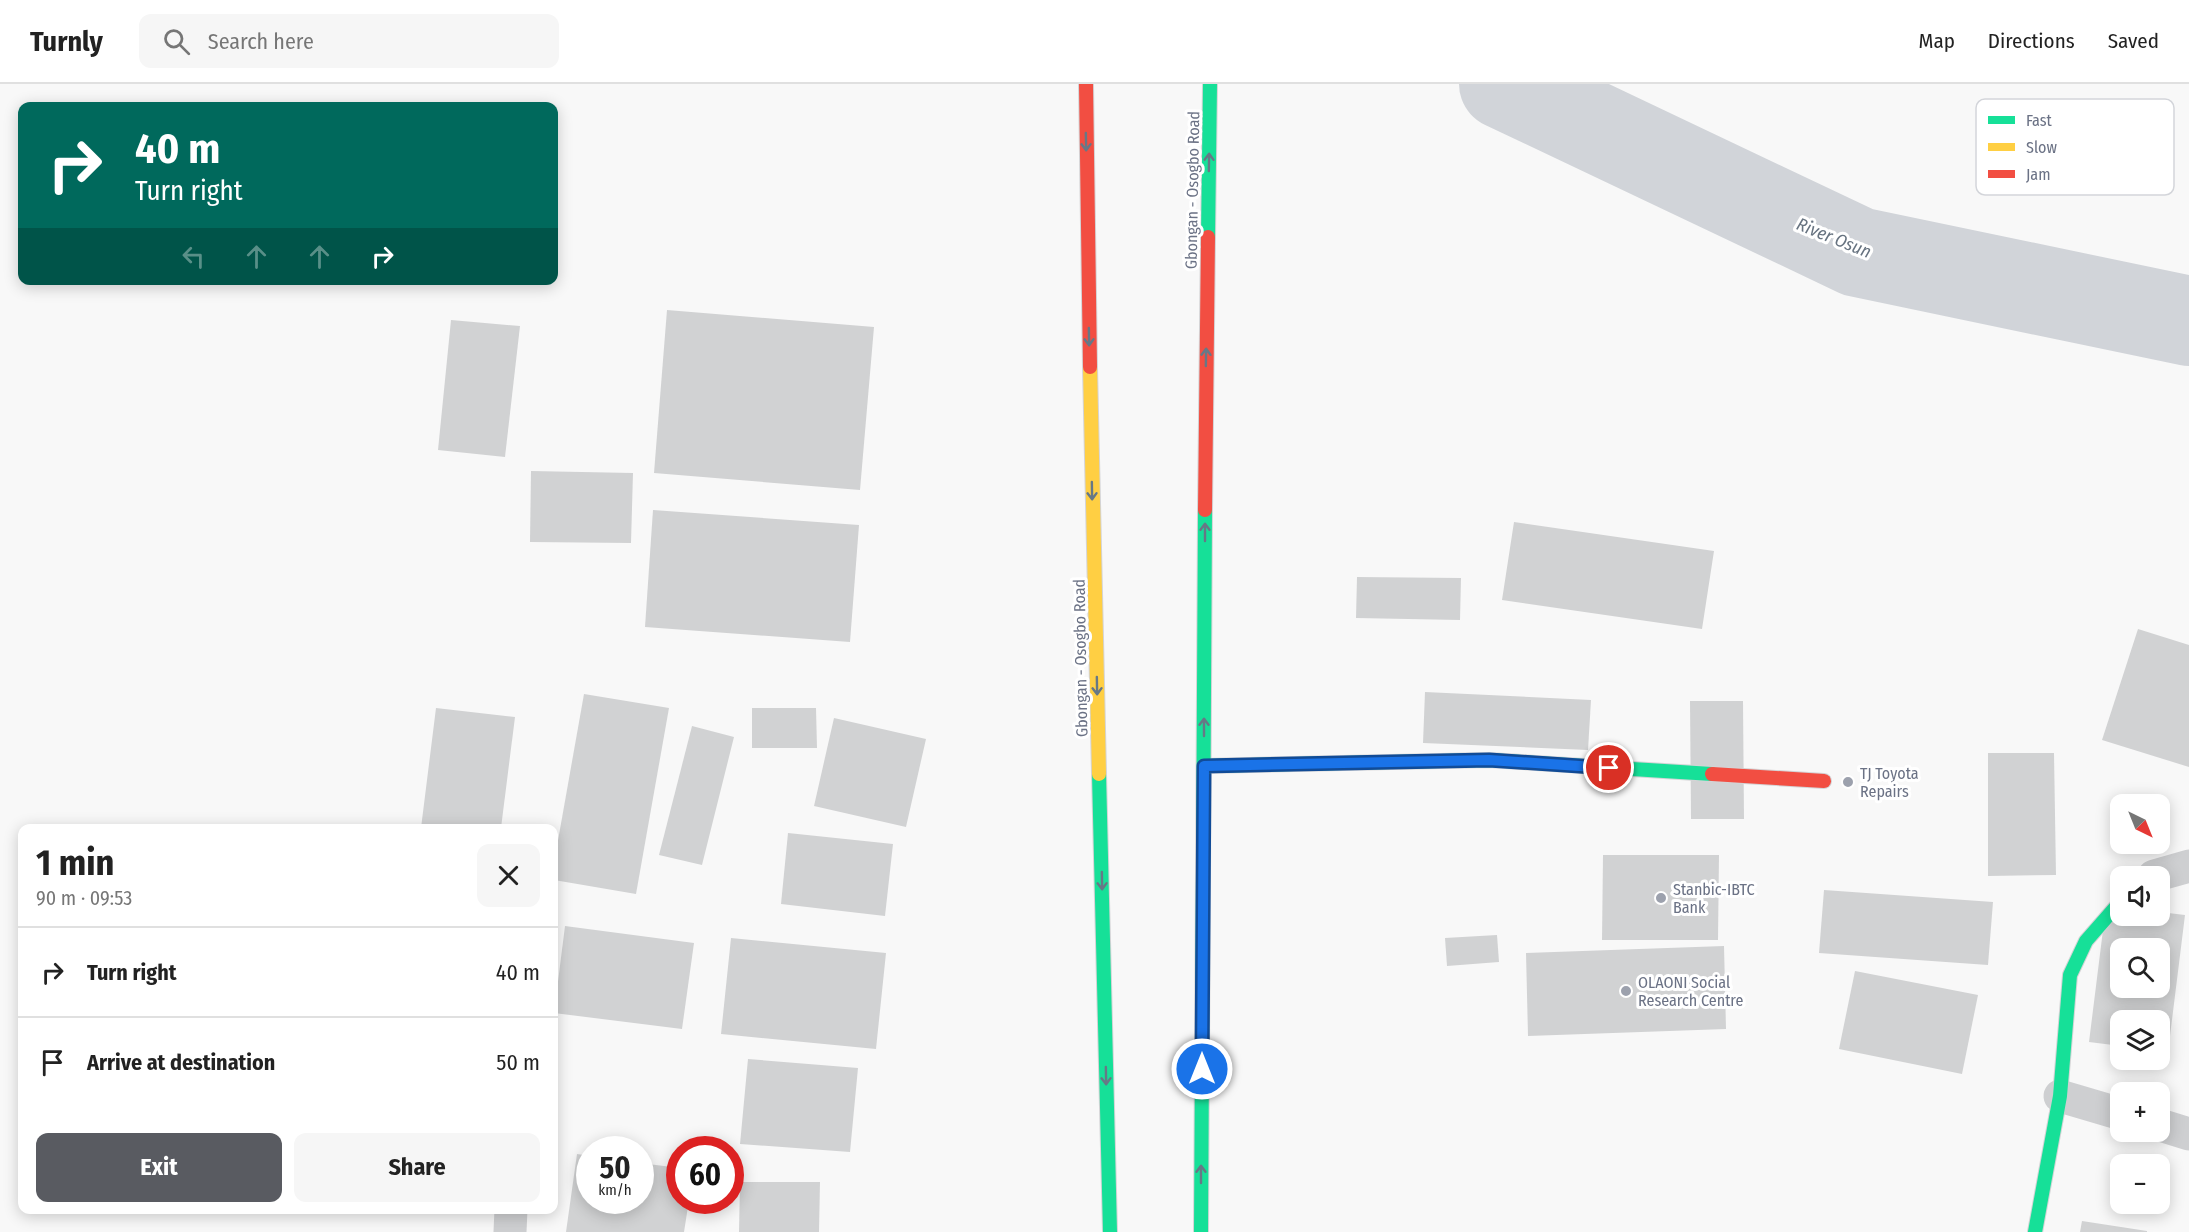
<!DOCTYPE html>
<html lang="en">
<head>
<meta charset="utf-8">
<style>
  body { margin:0; font-family:"Fira Sans Condensed",sans-serif; background:#f6f6f6; color:#222; height:100vh; display:flex; flex-direction:column; font-size:22px; white-space:nowrap }
  * { box-sizing:border-box; margin:0 }
  p { font-size:20px; color:#767676 }
  .icon { flex:none; width:33px; height:33px; fill:none; stroke:currentColor; stroke-width:2; stroke-linecap:round; stroke-linejoin:round }
  .map { position:relative; flex:1; overflow:hidden }
  .details { position:absolute; left:18px; top:740px; width:540px; height:390px; display:flex; flex-direction:column; background:#fff; border-radius:12px; box-shadow:0 3px 15px #0003 }
  .details>* { flex:none }
  .banner { position:absolute; left:18px; top:18px; width:540px; height:183px; border-radius:12px; box-shadow:0 3px 15px #0003; background:#00695c; color:#fff; overflow:hidden }
  .needle { width:39px; rotate:137deg }
  .fabs { position:absolute; left:2110px; top:710px; display:grid; gap:12px }
  .fabs a { display:grid; place-items:center; width:60px; height:60px; border-radius:12px; background:#fff; box-shadow:0 3px 15px #0003; font-size:30px }
  .speed { position:absolute; left:576px; top:1052px; display:flex; gap:12px; font-size:30px; font-weight:700; text-align:center }
  .speed>* { display:grid; place-content:center; width:78px; height:78px; border-radius:50%; background:#fff; box-shadow:0 3px 15px #0003; line-height:1 }
  .speed small { font-size:15px; font-weight:400 }
  .speed .limit { border:9px solid #d22; background:#fff; color:#111 }
  .pin { position:absolute; display:grid; place-items:center; width:51px; height:51px; color:#fff; margin:-26px; border:3px solid #fff; border-radius:50%; box-shadow:0 2px 6px #0007 }
  .me { position:absolute; width:66px; margin:-33px; rotate:0deg; stroke-linejoin:round; filter:drop-shadow(0 0 4px #0008) }
  .turn { display:flex; align-items:center; gap:21px; height:126px; padding:0 18px; font-size:27px }
  .turn .icon { width:78px; height:78px; stroke-width:2.5 }
  .turn b { display:block; font-size:42px; line-height:51px }
  .lanes { display:flex; align-items:center; height:57px; padding:0 18px; background:#0003; justify-content:center; gap:30px; direction:ltr }
  .lanes .off { opacity:.35 }
  .round { display:grid; place-items:center; flex:none; width:63px; height:63px; border-radius:12px; background:#f6f6f6 }
  .overview { display:flex; align-items:center; justify-content:space-between; height:102px; padding:0 18px }
  h1 { font-size:36px; font-weight:700; line-height:45px }
  .action { display:flex; gap:12px; margin-top:auto; padding:12px 18px }
  .action a { flex:1; height:69px; border-radius:12px; background:#595b61; color:#fff; font-size:24px; font-weight:700; line-height:69px; text-align:center }
  .action a+a { background:#f6f6f6; color:#222 }
  ul { padding:0; list-style:none }
  li { display:flex; align-items:center; gap:18px; height:90px; padding:0 18px; border-top:2px solid #e0e0e0 }
  li div { flex:1 }
  li b { display:block; font-size:22px }
  li em { font-style:normal }
  header { display:flex; align-items:center; gap:36px; box-sizing:border-box; height:84px; padding:0 30px; background:#fff; border-bottom:2px solid #e0e0e0 }
  header strong { font-size:28px }
  nav { display:flex; gap:33px; margin-inline-start:auto; font-size:21px }
  .search { width:420px; height:54px; background:#f6f6f6; display:flex; align-items:center; gap:15px; box-sizing:border-box; padding:0 21px; border-radius:12px; color:#767676; font-size:22px }
  .map>svg:first-child { display:block }
  .lines { fill:none; stroke-linecap:round; stroke-linejoin:round }
  .river { stroke:#d1d4d9; stroke-width:90 }
  .building { fill:#d1d2d3; fill-rule:evenodd }
  .fast-casing { stroke:#d4d4d6; stroke-width:16 }
  .slow-casing { stroke:#d4d4d6; stroke-width:16 }
  .jam-casing { stroke:#d4d4d6; stroke-width:16 }
  .street { stroke:#cecfd1; stroke-width:33 }
  .fast { stroke:#16e098; stroke-width:14 }
  .slow { stroke:#ffcf43; stroke-width:14 }
  .jam { stroke:#f24e42; stroke-width:14 }
  .oneway { stroke:#677886 }
  .route-casing { stroke:#114b97; stroke-width:15 }
  .route { stroke:#1a73e8; stroke-width:10 }
  .poi-dot { fill:#9ca1ad; stroke:#fff; stroke-width:2 }
  .labels { text-anchor:middle; stroke-width:6; stroke-linejoin:round; paint-order:stroke }
  .street-label { font-size:16px; fill:#6b7285; stroke:#fff }
  .poi-label { font-size:16px; fill:#6b7285; stroke:#fff; text-anchor:start }
  .water-label { font-size:18px; font-style:italic; fill:#677380; stroke:#fff }
  .key { fill:#fff; stroke:#d3d5da; stroke-width:1.5 }
  .key-label { font-size:16px; fill:#6b7285 }
</style>
</head>
<body>
<header>
<strong>Turnly</strong>
<div class="search"><svg class="icon" aria-label="search" viewBox="0 0 24 24"><circle cx="10" cy="10" r="6"/><path d="M15 15l6 6"/></svg>Search here</div>
<nav><a>Map</a><a>Directions</a><a>Saved</a></nav>
</header>
<div class="map">
<svg width="2189" height="1148" viewBox="0 0 2189 1148">
  <rect width="100%" height="100%" fill="#f8f8f8"/>
  <g class="lines">
    <!-- river -->
    <path class="river" d="M1504 0 1858 168 2189 237"/>
  </g>
  <!-- building -->
  <g class="building">
    <path d="M667 226 874 243 860 406 654 389Z"/>
    <path d="M451 236 520 242 505 373 438 366Z"/>
    <path d="M531 387 633 389 631 459 530 458Z"/>
    <path d="M653 426 859 441 850 558 645 543Z"/>
    <path d="M1514 438 1714 467 1702 545 1502 516Z"/>
    <path d="M1357 493 1461 494 1460 536 1356 534Z"/>
    <path d="M2138 545 2189 561V683L2102 656Z"/>
    <path d="M1425 608 1591 616 1588 666 1423 659Z"/>
    <path d="M584 610 669 624 636 810 554 796V779Z"/>
    <path d="M1690 617H1743L1744 735H1691Z"/>
    <path d="M436 624 515 633 501 744H421Z"/>
    <path d="M752 624H816L817 664H752Z"/>
    <path d="M834 634 926 655 906 743 814 722Z"/>
    <path d="M692 642 734 653 702 781 659 771Z"/>
    <path d="M1988 669H2054L2056 791 1988 792Z"/>
    <path d="M788 749 893 760 885 832 781 820Z"/>
    <path d="M1603 771H1719L1718 856H1602Z"/>
    <path d="M1824 806 1993 818 1988 881 1819 869Z"/>
    <path d="M2106 822 2121 831H2160V828L2185 831 2168 968 2160 967V936H2121V962L2089 958ZM2121 864H2160V903H2121Z"/>
    <path d="M565 842 694 859 682 945 554 929Z"/>
    <path d="M1497 851 1499 878 1447 882 1445 854Z"/>
    <path d="M731 854 886 869 876 965 721 950Z"/>
    <path d="M1724 862 1726 945 1528 952 1526 869Z"/>
    <path d="M1855 887 1978 911 1962 990 1839 965Z"/>
    <path d="M748 975 858 984 850 1068 740 1060Z"/>
    <path d="M577 1070 590 1072V1116H640V1079L680 1084V1116H689L684 1148H566Z"/>
    <path d="M740 1098H820L819 1148H739Z"/>
    <path d="M2082 1137 2147 1147V1148H2080Z"/>
  </g>
  <g class="lines">
    <!-- fast casing -->
    <g class="fast-casing">
      <g id="fast">
        <path d="M1208 153 1210 0"/>
        <path d="M1204 682 1489 676 1712 690"/>
        <path d="M1099 690 1110 1148"/>
        <path d="M1201 1148 1205 426"/>
        <path d="M2035 1148 2060 1012 2070 891 2086 857 2121 817"/>
      </g>
    </g>
    <!-- slow casing -->
    <g class="slow-casing">
      <path id="slow" d="M1090 283 1099 690"/>
    </g>
    <!-- jam casing -->
    <g class="jam-casing">
      <g id="jam">
        <path d="M1086 0 1090 283"/>
        <path d="M1205 426 1208 153"/>
        <path d="M1712 690 1824 697"/>
      </g>
    </g>
    <!-- street -->
    <g class="street">
      <path d="M2154 792 2189 782"/>
      <path d="M2060 1012 2121 1030"/>
      <path d="M2160 1041 2189 1050"/>
      <path d="M510 1148 511 1125"/>
    </g>
    <!-- fast -->
    <use href="#fast" class="fast"/>
    <!-- slow -->
    <use href="#slow" class="slow"/>
    <!-- jam -->
    <use href="#jam" class="jam"/>
  </g>
  <!-- one-way arrows -->
  <defs><path id="oneway-shaft" d="M-6 0H5M1.5-3L5.5 0L1.5 3" fill="none" stroke-width="1.6" stroke-linecap="round" stroke-linejoin="round" transform="scale(1.5)"/></defs>
  <g class="oneway">
    <use href="#oneway-shaft" transform="translate(1086 58) rotate(89)"/>
    <use href="#oneway-shaft" transform="translate(1209 78) rotate(-89)"/>
    <use href="#oneway-shaft" transform="translate(1089 253) rotate(89)"/>
    <use href="#oneway-shaft" transform="translate(1206 273) rotate(-89)"/>
    <use href="#oneway-shaft" transform="translate(1092 407) rotate(89)"/>
    <use href="#oneway-shaft" transform="translate(1205 448) rotate(-90)"/>
    <use href="#oneway-shaft" transform="translate(1097 602) rotate(89)"/>
    <use href="#oneway-shaft" transform="translate(1204 643) rotate(-90)"/>
    <use href="#oneway-shaft" transform="translate(1102 797) rotate(89)"/>
    <use href="#oneway-shaft" transform="translate(1106 992) rotate(89)"/>
    <use href="#oneway-shaft" transform="translate(1201 1090) rotate(-90)"/>
  </g>
  <g class="lines">
    <!-- route casing -->
    <g class="route-casing">
      <path id="route" d="M1202 985 1204 682 1489 676 1609 684"/>
    </g>
    <!-- route -->
    <use href="#route" class="route"/>
  </g>
  <!-- markers -->
  <g class="poi-dot">
    <circle cx="1848" cy="698" r="6"/>
    <circle cx="1661" cy="814" r="6"/>
    <circle cx="1626" cy="907" r="6"/>
  </g>
  <g class="labels">
    <!-- street labels -->
    <g class="street-label">
      <text transform="translate(1192 106) rotate(-89)" y="6">Gbongan - Osogbo Road</text>
      <text transform="translate(1080 574) rotate(-91)" y="6">Gbongan - Osogbo Road</text>
    </g>
    <!-- poi labels -->
    <g class="poi-label">
      <text x="1860" y="695">TJ Toyota<tspan x="1860" dy="18">Repairs</tspan></text>
      <text x="1673" y="811">Stanbic-IBTC<tspan x="1673" dy="18">Bank</tspan></text>
      <text x="1638" y="904">OLAONI Social<tspan x="1638" dy="18">Research Centre</tspan></text>
    </g>
    <!-- water labels -->
    <g class="water-label">
      <text transform="translate(1834 154) rotate(22)" y="6">River Osun</text>
    </g>
  </g>
  <!-- legend -->
  <rect x="1976" y="15" width="198" height="96" rx="9" class="key"/>
  <rect x="1988" y="32" width="27" height="8" fill="#16e098"/>
  <rect x="1988" y="59" width="27" height="8" fill="#ffcf43"/>
  <rect x="1988" y="86" width="27" height="8" fill="#f24e42"/>
  <g class="key-label">
    <text x="2026" y="42">Fast</text>
    <text x="2026" y="69">Slow</text>
    <text x="2026" y="96">Jam</text>
  </g>
</svg>
<div class="fabs">
<a><svg class="needle" viewBox="-14 -14 28 28"><path d="M0-13l5 13h-10z" fill="#e53935"/><path d="M0 13l5-13h-10z" fill="#767676"/></svg></a>
<a><svg class="icon" aria-label="sound" viewBox="0 0 24 24"><path d="M4 9h4l5-4v14l-5-4H4zM17 9q2 3 0 6"/></svg></a>
<a><svg class="icon" aria-label="search" viewBox="0 0 24 24"><circle cx="10" cy="10" r="6"/><path d="M15 15l6 6"/></svg></a>
<a><svg class="icon" aria-label="layers" viewBox="0 0 24 24"><path d="M12 4l9 5-9 5-9-5zM3 14l9 5 9-5"/></svg></a>
<a>+</a>
<a>−</a>
</div>
<div class="speed"><div>50<small>km/h</small></div><div class="limit">60</div></div>
<div class="pin" style="left:1609px;top:684px;background:#d93025"><svg class="icon" aria-label="arrive" viewBox="0 0 24 24"><path d="M6 21V4h12l-3 4 3 4H6"/></svg></div>
<svg class="me" style="left:1202px;top:985px" viewBox="-20 -20 40 40"><circle r="17" fill="#1a73e8" stroke="#fff" stroke-width="3"/><path d="M0-11L8 9 0 5-8 9z" fill="#fff"/></svg>
<div class="banner">
<div class="turn"><svg class="icon" aria-label="right" viewBox="0 0 24 24"><path d="M7 20v-9h11M14 6l5 5-5 5"/></svg><div><b>40 m</b>Turn right</div></div>
<div class="lanes"><svg class="icon off" aria-label="left" viewBox="0 0 24 24"><path d="M17 20v-9H6M10 6l-5 5 5 5"/></svg><svg class="icon off" aria-label="ahead" viewBox="0 0 24 24"><path d="M12 20V5M6 11l6-6 6 6"/></svg><svg class="icon off" aria-label="ahead" viewBox="0 0 24 24"><path d="M12 20V5M6 11l6-6 6 6"/></svg><svg class="icon" aria-label="right" viewBox="0 0 24 24"><path d="M7 20v-9h11M14 6l5 5-5 5"/></svg></div>
</div>
<section class="details">
<div class="overview"><div><h1>1 min</h1><p>90 m · 09:53</p></div><a class="round"><svg class="icon" aria-label="close" viewBox="0 0 24 24"><path d="M6 6l12 12M18 6L6 18"/></svg></a></div>
<ul>
<li><svg class="icon" aria-label="right" viewBox="0 0 24 24"><path d="M7 20v-9h11M14 6l5 5-5 5"/></svg><div><b>Turn right</b></div><em>40 m</em></li>
<li><svg class="icon" aria-label="arrive" viewBox="0 0 24 24"><path d="M6 21V4h12l-3 4 3 4H6"/></svg><div><b>Arrive at destination</b></div><em>50 m</em></li>
</ul>
<div class="action"><a>Exit</a><a>Share</a></div>
</section>
</div>
</body>
</html>
